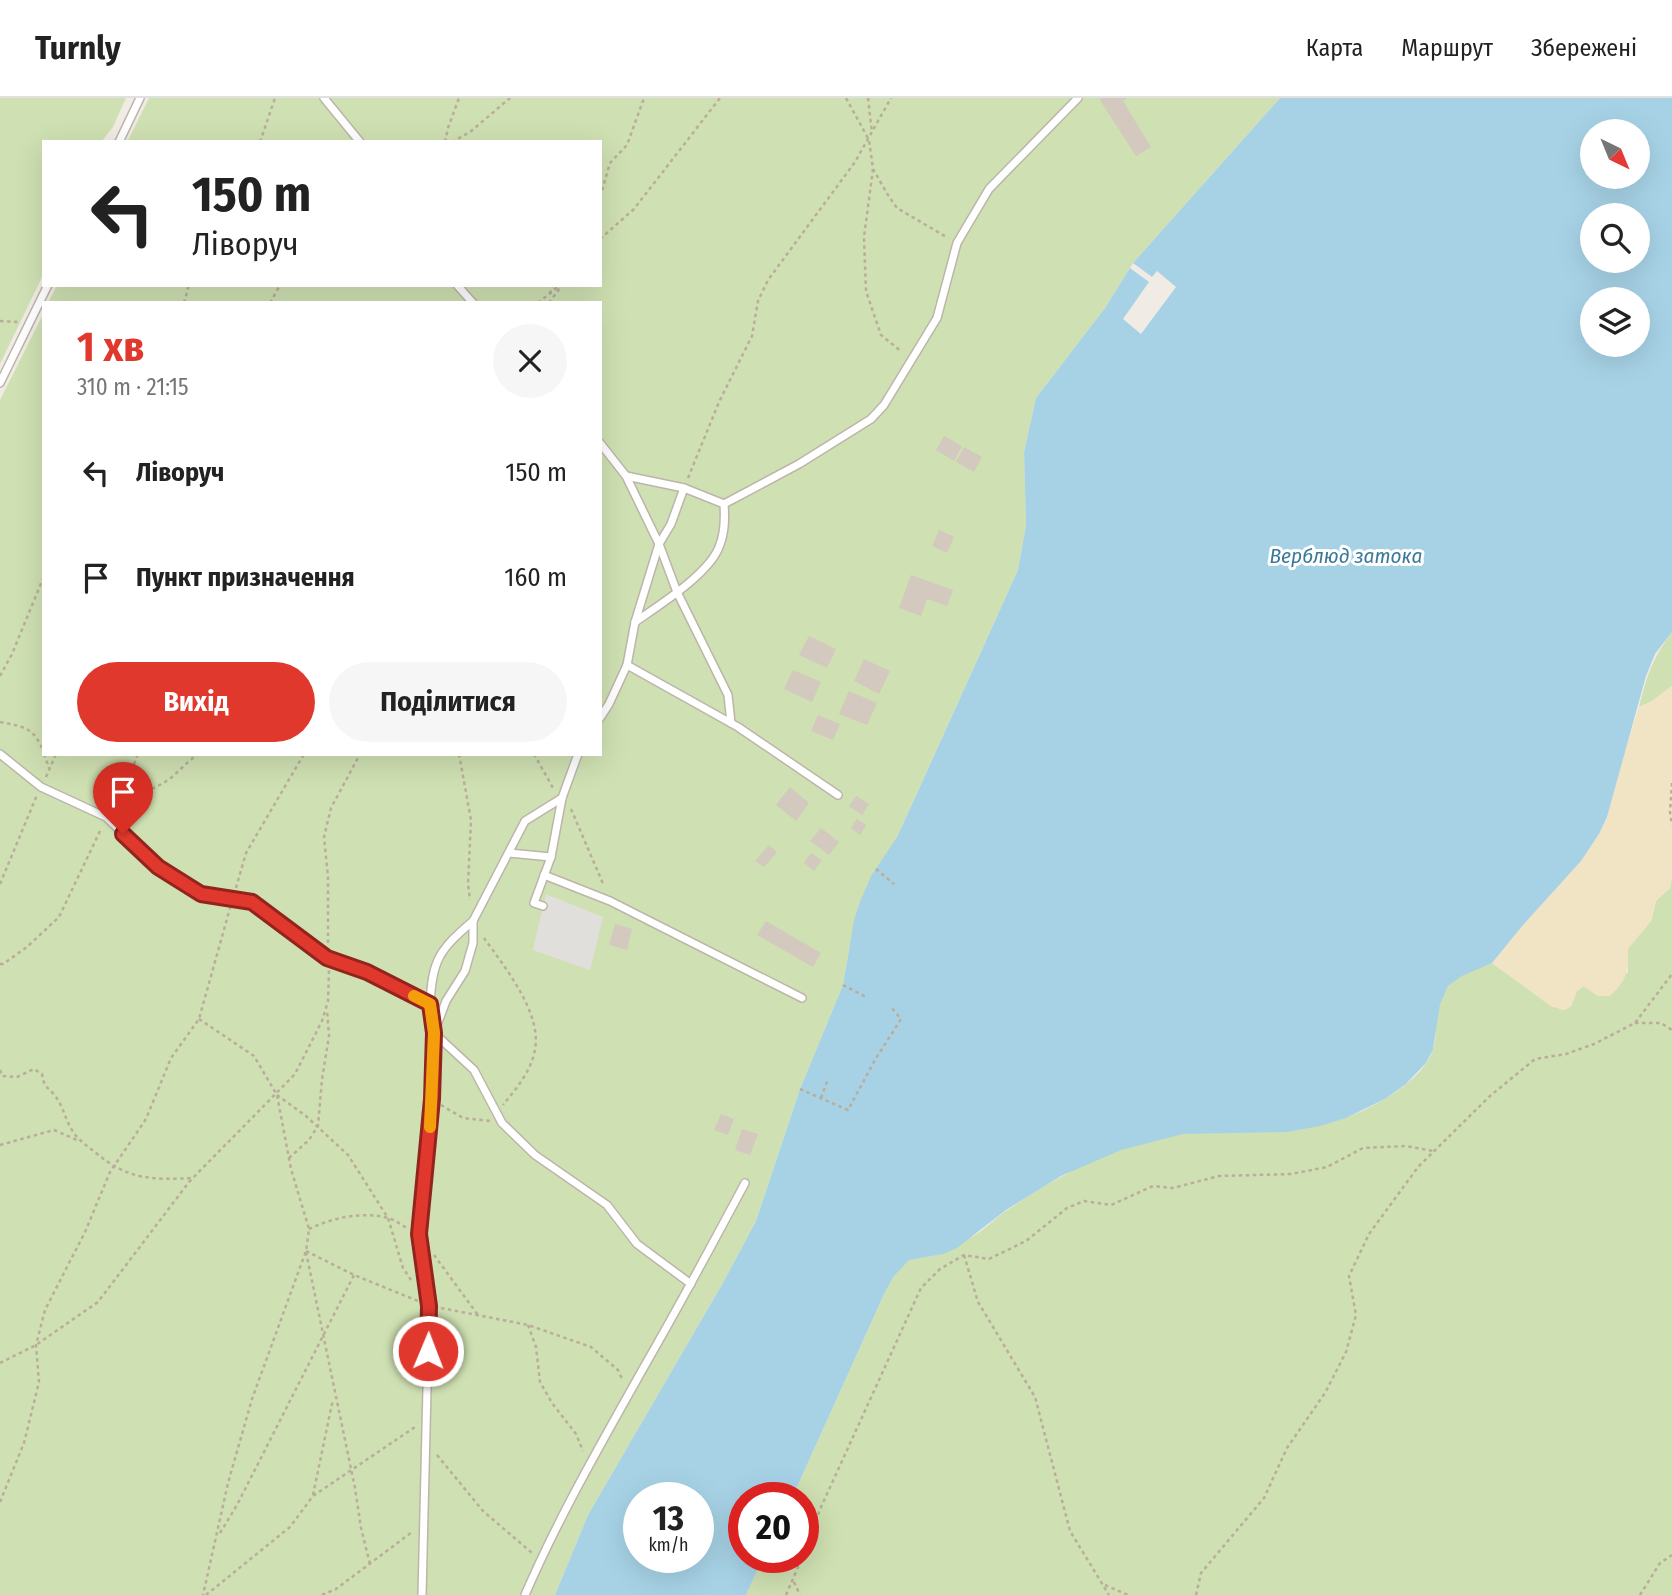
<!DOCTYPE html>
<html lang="uk">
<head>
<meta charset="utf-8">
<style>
  body { margin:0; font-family:"Fira Sans Condensed",sans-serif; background:#f6f6f6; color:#222; height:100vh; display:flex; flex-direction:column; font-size:26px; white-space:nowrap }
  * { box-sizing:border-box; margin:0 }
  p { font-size:23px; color:#767676 }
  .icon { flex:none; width:38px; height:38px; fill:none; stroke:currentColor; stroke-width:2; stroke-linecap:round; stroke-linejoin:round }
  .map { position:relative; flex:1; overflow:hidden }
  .side { position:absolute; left:42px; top:203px; width:560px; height:455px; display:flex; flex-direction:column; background:#fff; border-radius:0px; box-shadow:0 7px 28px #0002 }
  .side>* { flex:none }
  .guide { position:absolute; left:42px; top:42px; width:560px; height:147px; border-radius:0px; box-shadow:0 7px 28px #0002; background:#fff; color:#222; overflow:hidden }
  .needle { width:46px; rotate:137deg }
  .buttons { position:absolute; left:1580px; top:21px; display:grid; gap:14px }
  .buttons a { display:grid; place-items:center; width:70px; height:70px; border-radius:50%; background:#fff; box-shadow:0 7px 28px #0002; font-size:35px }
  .speed { position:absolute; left:623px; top:1384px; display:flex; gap:14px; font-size:35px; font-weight:700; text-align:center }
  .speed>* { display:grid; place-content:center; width:91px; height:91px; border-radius:50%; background:#fff; box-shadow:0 7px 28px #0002; line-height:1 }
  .speed small { font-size:18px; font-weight:400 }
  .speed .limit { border:10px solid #d22; background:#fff; color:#111 }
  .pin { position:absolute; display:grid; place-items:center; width:60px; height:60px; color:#fff; margin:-72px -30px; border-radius:50% 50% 50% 0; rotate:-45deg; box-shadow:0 0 7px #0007 }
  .pin .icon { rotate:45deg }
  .me { position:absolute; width:77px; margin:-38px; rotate:1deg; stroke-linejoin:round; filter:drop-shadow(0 0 5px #0008) }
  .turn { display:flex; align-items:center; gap:24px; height:147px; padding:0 35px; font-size:32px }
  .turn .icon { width:91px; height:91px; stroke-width:2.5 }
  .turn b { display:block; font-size:49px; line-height:60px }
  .round { display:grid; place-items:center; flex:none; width:74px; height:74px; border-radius:37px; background:#f6f6f6 }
  .overview { display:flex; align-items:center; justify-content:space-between; height:119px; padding:0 35px }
  h1 { font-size:42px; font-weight:700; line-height:52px; color:#e0382c }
  .cta { display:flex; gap:14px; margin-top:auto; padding:14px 35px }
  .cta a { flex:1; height:80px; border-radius:42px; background:#e0382c; color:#fff; font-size:28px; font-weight:700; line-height:80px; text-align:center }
  .cta a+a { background:#f6f6f6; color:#222 }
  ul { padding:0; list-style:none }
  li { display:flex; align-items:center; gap:21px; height:105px; padding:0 35px }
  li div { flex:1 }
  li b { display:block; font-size:26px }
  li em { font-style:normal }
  header { display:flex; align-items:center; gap:42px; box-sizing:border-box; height:98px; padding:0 35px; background:#fff; border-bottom:2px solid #e0e0e0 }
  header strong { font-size:33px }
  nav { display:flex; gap:38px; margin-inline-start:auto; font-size:24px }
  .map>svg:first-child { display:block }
  .green { fill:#cfe0b2 }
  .sand { fill:#f1e4c4 }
  .parking { fill:#e1dfdc }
  .water { fill:#a7d2e6; fill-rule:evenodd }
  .pier { fill:#f0ece5 }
  .building { fill:#d3c9be }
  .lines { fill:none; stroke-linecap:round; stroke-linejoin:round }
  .service-casing { stroke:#bdb5ab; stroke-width:10 }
  .path { stroke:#baad9b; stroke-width:2.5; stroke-dasharray:3.5 3.5; stroke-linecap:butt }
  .service { stroke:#fff; stroke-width:7 }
  .route-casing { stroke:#92241d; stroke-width:18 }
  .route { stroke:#e0382c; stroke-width:12 }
  .slow { stroke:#f59e0b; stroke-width:12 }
  .labels { text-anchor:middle; stroke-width:6; stroke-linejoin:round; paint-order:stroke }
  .water-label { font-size:21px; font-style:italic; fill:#3a7999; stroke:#fff }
</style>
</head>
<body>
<header>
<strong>Turnly</strong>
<nav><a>Карта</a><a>Маршрут</a><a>Збережені</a></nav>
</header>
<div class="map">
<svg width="1672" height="1497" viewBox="0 0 1672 1497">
  <rect width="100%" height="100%" fill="#f0ece5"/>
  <!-- green -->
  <g class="green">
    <path d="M0 0H126L113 29 101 44H44V175L0 266Z"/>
    <path d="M149 0H1280L1133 165 1105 210 1036 300 1024 354 1026 427 1018 472 897 739 849 851 843 887 800 991 756 1123 724 1183 588 1417 555 1497H0V302L44 214V656H600V205H48L57 187H600V44H127Z"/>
    <path d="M1672 534V588L1652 603 1639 609C1647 577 1652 561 1672 534Z"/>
    <path d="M1672 780V1497H746L763 1460H803V1400H792L885 1194C892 1181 900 1164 916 1159 921 1158 927 1159 932 1158 946 1154 962 1144 975 1137 987 1130 997 1118 1009 1111 1058 1077 1123 1043 1184 1036 1240 1030 1285 1039 1342 1021 1372 1011 1422 984 1433 952 1439 933 1433 907 1446 890 1457 877 1477 871 1492 865L1551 908 1564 912 1571 908 1577 893 1584 888 1598 898 1628 874 1627 851 1651 823 1656 803 1670 790Z"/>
  </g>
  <!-- sand -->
  <path class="sand" d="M1672 588V780L1670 790 1656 803 1651 823 1628 851C1628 874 1627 882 1610 898H1598L1583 888 1577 893 1571 908 1565 912 1551 908 1492 865 1523 827 1581 763 1599 736 1607 719 1619 672 1639 609 1652 603Z"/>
  <!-- parking -->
  <path class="parking" d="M546 796 603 819 590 872 533 852Z"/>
  <!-- water -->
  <path class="water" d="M1280 0H1672V534L1655 556 1646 578 1607 719 1599 736 1581 763 1523 827 1492 865 1462 878 1448 888 1440 906 1433 952 1426 965 1406 986 1385 1001 1346 1020 1320 1028 1287 1034 1183 1036 1121 1052 1061 1078 1006 1112 957 1150 943 1156 909 1162 894 1178 885 1194 792 1400H744V1460H763L746 1497H555L588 1417 724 1183 756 1123 800 991 843 887 854 822 860 804 871 778 897 739 913 704 1018 472 1026 427 1024 354 1036 300 1105 210 1133 165ZM1592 33H1638V79H1592ZM1592 117H1638V163H1592ZM1592 201H1638V247H1592ZM639 1400H698V1460H639Z"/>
  <!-- pier -->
  <path class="pier" d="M1133 165 1152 179 1157 173 1176 189 1141 236 1123 221 1149 184 1130 170Z"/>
  <!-- building -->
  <g class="building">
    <path d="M1101 0H1127L1123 3 1151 49 1136 58 1100 2Z"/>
    <path d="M944 338 962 348 954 363 936 352Z"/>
    <path d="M964 349 982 359 974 374 956 364Z"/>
    <path d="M939 432 954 439 947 455 932 448Z"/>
    <path d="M911 477 953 492 947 508 927 501 921 518 899 510Z"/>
    <path d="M809 538 836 551 827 570 799 557Z"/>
    <path d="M864 561 890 573 879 596 854 583Z"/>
    <path d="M793 572 821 584 812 604 784 591Z"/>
    <path d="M849 593 877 605 867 627 839 616Z"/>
    <path d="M818 617 840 626 833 642 811 633Z"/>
    <path d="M790 689 809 705 796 723 776 707Z"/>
    <path d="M856 698 869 706 862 717 849 708Z"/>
    <path d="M857 721 866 727 860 737 851 730Z"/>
    <path d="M821 730 839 744 829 757 810 743Z"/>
    <path d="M769 747 777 754 764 769 755 763Z"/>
    <path d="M811 755 822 762 814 773 804 765Z"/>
    <path d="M766 823 821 855 813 869 757 837Z"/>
    <path d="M615 826 632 831 627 852 609 847Z"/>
    <path d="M721 1016 734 1021 728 1037 714 1032Z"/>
    <path d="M742 1031 758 1036 750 1057 735 1052Z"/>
  </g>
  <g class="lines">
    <!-- service casing -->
    <g class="service-casing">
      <g id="service">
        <path d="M324 0 360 44"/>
        <path d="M119 44 140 0"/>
        <path d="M457 187 473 205"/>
        <path d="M0 285 48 187"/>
        <path d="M600 345 626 378 659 446 635 524 627 567 609 606 600 620"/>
        <path d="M626 378 684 390 724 406"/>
        <path d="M684 390 671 426 659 446 677 494 728 597 731 625"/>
        <path d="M635 524C658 508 709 476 719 449 725 435 725 421 724 406L799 366 871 321 884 307 937 220 957 145 989 91 1078 0"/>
        <path d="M627 567 738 629 838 697"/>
        <path d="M0 656 41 689 106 719 158 769 201 796 252 804 327 860 367 874 430 907 434 935 474 972 502 1025 535 1057 607 1107 637 1146 691 1186"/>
        <path d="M509 755 551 759"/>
        <path d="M544 777 610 803 802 900"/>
        <path d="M543 808 534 805 551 759 562 700 578 656"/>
        <path d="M430 907C432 862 439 852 473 823"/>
        <path d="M422 1497 429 1208 419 1136 432 1001 434 935 446 903 465 873 473 845V823L525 723 562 700"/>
        <path d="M525 1497C559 1418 602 1344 644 1269 679 1208 712 1147 745 1085"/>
      </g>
    </g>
    <!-- path -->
    <g class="path">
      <path d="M846 0 869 42 873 71 888 97 897 110 948 140"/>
      <path d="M868 0 872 35"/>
      <path d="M260 44 275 0"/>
      <path d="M445 44 448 30 459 0"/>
      <path d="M452 44 470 34 510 0"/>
      <path d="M873 71 864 139 866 193 881 237 902 254"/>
      <path d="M600 99 610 65 627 47 644 0"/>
      <path d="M600 141 634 111 720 0"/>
      <path d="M550 196 552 187"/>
      <path d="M184 205 189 187"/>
      <path d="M270 205 280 187"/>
      <path d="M538 205 560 187"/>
      <path d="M549 205 562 187"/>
      <path d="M0 223 18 224"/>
      <path d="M688 380 719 304 752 238 758 203 768 182 855 64 891 0"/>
      <path d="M0 578 12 556 44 478"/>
      <path d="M0 624C25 629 34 629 44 655"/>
      <path d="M44 656 49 670"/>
      <path d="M459 656 471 722 468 786 470 802"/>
      <path d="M534 656 553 690"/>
      <path d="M46 679 56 656"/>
      <path d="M1672 685 1670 714 1672 727"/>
      <path d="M119 703C135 697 153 692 168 682 179 674 187 663 199 656"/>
      <path d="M113 710 119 703 138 656"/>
      <path d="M571 711 604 788"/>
      <path d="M876 771 894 786"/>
      <path d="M0 786 37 697"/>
      <path d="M236 790 246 755 304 656"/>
      <path d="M484 840C504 868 542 915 535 951 532 972 516 991 503 1007"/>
      <path d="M328 845V779L324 739 331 710 360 656"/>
      <path d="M0 866H3L27 849 59 819 101 731"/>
      <path d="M843 887 868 900"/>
      <path d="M199 921 254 958 277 997 291 1071 309 1131 306 1153 252 1301 228 1385 203 1497"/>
      <path d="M1635 925H1661L1672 932"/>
      <path d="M0 972 2 978 17 979 34 971 42 976C44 992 51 990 58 1002 64 1012 66 1023 72 1032 78 1042 87 1048 96 1055 128 1082 153 1082 193 1080"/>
      <path d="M800 991 848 1012 875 962 901 921 891 909"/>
      <path d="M277 997 306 1018 348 1057 388 1120 403 1170 413 1185"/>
      <path d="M821 1000 828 981"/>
      <path d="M441 1007 463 1020 490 1023"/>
      <path d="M0 1047 54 1032 77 1042"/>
      <path d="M289 1060 309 1042 318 1028 322 981 329 938 327 912"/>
      <path d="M309 1131C332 1120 362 1113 388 1120 395 1122 402 1127 408 1131"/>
      <path d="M306 1153 354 1177 418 1203"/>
      <path d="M306 1154 355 1390 361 1430 370 1466"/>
      <path d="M434 1157 478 1217"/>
      <path d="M964 1157 978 1204 1035 1299 1070 1433 1109 1497"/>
      <path d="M441 1210 528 1227 591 1249 618 1272 623 1283"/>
      <path d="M528 1227 536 1249 540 1284 552 1305 576 1336 583 1353"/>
      <path d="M0 1265 36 1247 98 1204 189 1084 295 976 322 923 328 903 329 872"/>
      <path d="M437 1357 483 1413 532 1455"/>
      <path d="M313 1397 333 1301"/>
      <path d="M0 1404 24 1345 39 1284 36 1247 45 1212 85 1134 110 1074 146 1021 171 960 199 921 230 810"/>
      <path d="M220 1435 237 1407 354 1177"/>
      <path d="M803 1456 821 1409 921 1190 940 1171 964 1157 989 1161 1026 1143 1067 1110 1084 1103 1111 1107 1153 1088 1173 1090 1219 1078 1291 1076 1327 1069 1363 1050 1406 1048 1433 1053"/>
      <path d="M794 1484 800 1497"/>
      <path d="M1105 1487 1128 1497"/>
      <path d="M206 1497 290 1429 313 1398 415 1329"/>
      <path d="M322 1497 336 1491 412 1434"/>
      <path d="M786 1497 802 1460"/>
      <path d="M1196 1497 1201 1475 1264 1400 1287 1350 1325 1295 1346 1254 1356 1217 1349 1178 1369 1136 1418 1069 1490 998 1535 961 1566 956 1594 946 1635 925 1672 876"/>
      <path d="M1640 1497 1660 1465 1672 1457"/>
    </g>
    <!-- service -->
    <use href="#service" class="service"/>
  </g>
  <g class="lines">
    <!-- route casing -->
    <g class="route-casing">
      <path id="route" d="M123 736 158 769 201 796 252 804 327 860 367 874 430 906 434 935 432 1001 419 1136 429 1208 428 1253"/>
    </g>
    <!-- route -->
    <use href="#route" class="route"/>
    <!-- slow -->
    <path class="slow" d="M414 898 430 906 434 935 430 1029"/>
  </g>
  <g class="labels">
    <!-- water labels -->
    <g class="water-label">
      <text x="1346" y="465">Верблюд затока</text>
    </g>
  </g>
</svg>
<div class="buttons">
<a><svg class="needle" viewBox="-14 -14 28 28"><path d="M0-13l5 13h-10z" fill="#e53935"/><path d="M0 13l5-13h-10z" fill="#767676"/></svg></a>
<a><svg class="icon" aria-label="search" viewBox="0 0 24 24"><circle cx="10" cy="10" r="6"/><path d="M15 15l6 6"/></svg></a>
<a><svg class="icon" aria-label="layers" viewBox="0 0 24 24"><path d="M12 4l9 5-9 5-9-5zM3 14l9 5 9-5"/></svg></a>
</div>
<div class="speed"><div>13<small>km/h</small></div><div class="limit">20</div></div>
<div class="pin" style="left:123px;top:736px;background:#d93025"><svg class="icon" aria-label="arrive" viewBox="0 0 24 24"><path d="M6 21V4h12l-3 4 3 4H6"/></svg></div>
<svg class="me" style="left:428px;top:1253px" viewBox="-20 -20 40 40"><circle r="17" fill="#e0382c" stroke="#fff" stroke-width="3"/><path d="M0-11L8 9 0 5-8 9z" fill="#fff"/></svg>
<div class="guide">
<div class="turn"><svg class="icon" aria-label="left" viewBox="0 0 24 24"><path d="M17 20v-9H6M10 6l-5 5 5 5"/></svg><div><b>150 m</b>Ліворуч</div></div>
</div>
<section class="side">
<div class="overview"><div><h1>1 хв</h1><p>310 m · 21:15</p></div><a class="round"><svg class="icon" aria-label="close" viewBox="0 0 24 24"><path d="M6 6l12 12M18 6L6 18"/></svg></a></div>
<ul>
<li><svg class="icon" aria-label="left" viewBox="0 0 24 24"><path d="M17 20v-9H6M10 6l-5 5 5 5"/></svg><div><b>Ліворуч</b></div><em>150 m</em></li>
<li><svg class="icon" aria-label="arrive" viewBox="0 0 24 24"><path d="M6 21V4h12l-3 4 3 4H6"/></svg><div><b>Пункт призначення</b></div><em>160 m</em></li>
</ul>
<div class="cta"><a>Вихід</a><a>Поділитися</a></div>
</section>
</div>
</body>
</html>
